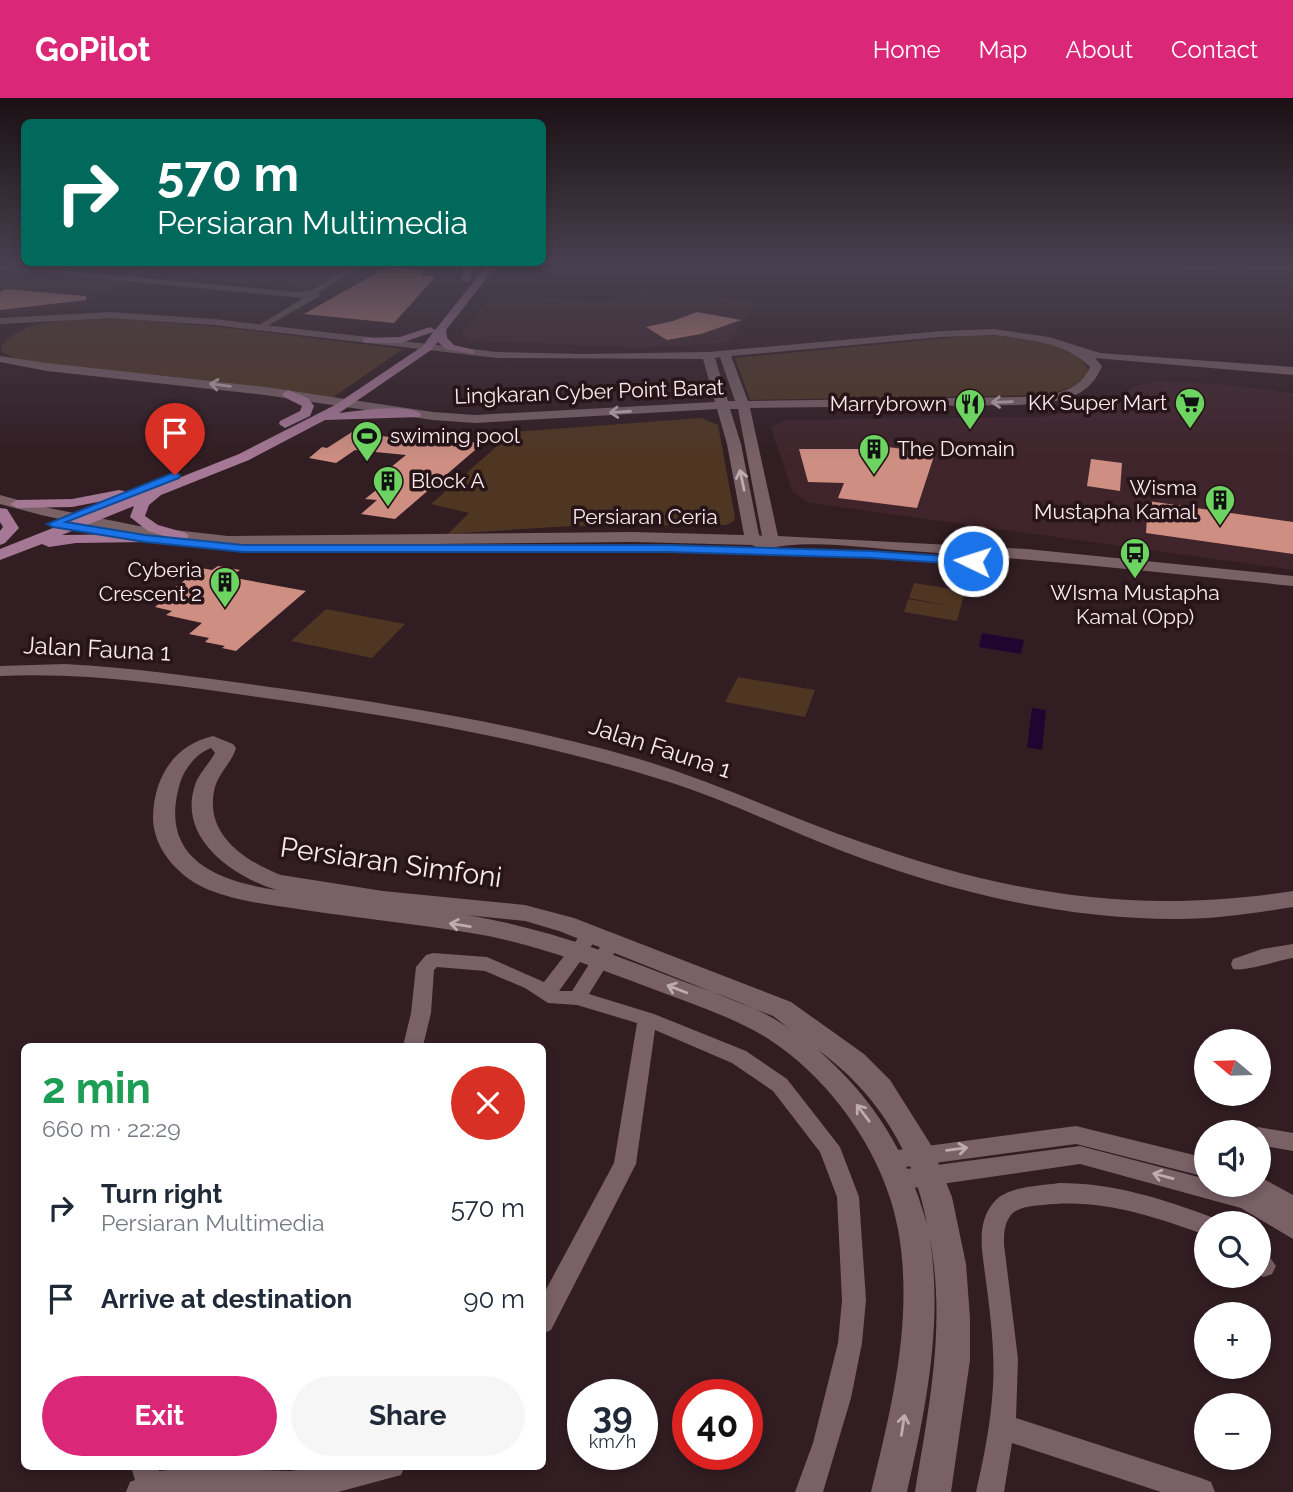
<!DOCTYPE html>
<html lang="en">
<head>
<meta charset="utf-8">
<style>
  body { margin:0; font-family:Raleway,sans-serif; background:#f6f6f7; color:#1f2937; height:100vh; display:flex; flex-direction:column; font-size:26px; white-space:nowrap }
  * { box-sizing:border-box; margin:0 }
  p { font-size:23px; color:#747a83 }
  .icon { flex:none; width:38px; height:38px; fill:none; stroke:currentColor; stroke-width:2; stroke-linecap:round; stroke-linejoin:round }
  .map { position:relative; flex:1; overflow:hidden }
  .sheet { position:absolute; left:21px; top:945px; width:525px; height:427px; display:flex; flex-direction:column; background:#fff; border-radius:10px; box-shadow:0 4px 10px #0003 }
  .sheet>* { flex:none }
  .hud { position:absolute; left:21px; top:21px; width:525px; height:147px; border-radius:10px; box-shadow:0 4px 10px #0003; background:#00695c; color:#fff; overflow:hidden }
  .needle { width:46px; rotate:289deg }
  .controls { position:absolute; left:1194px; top:931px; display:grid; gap:14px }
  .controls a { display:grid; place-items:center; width:77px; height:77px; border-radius:50%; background:#fff; box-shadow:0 4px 10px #0003; font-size:35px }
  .speed { position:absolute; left:567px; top:1281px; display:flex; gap:14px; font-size:35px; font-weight:700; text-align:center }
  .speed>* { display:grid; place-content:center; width:91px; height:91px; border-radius:50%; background:#fff; box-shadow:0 4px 10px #0003; line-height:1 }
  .speed small { font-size:18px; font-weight:400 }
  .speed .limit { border:10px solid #d22; background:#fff; color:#111 }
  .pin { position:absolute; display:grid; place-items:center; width:60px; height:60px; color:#fff; margin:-72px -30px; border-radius:50% 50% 50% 0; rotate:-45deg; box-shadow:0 0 7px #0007 }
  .pin .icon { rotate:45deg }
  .me { position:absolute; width:77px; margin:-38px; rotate:274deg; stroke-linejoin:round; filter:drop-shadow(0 0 5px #0008) }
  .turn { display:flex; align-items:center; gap:24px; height:147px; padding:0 21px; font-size:32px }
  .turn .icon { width:91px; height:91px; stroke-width:2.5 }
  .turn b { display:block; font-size:49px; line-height:60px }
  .round { display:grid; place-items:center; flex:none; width:74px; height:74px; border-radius:37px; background:#f6f6f7 }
  .headline { display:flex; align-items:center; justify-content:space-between; height:119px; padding:0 21px }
  h1 { font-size:42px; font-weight:700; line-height:52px; color:#1e9e55 }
  .action { display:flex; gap:14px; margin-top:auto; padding:14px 21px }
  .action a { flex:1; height:80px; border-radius:42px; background:#db2777; color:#fff; font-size:28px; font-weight:700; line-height:80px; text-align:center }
  .action a+a { background:#f6f6f7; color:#1f2937 }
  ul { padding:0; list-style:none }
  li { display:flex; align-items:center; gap:21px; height:91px; padding:0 21px }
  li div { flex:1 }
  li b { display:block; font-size:26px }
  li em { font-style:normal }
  header { display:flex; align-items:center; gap:42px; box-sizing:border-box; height:98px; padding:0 35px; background:#db2777; color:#fff }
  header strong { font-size:33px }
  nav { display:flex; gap:38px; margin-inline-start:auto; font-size:24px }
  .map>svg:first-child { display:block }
  .built { fill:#3f242b }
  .green { fill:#4f3622 }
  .water { fill:#1f0630 }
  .building { fill:#ce8e82 }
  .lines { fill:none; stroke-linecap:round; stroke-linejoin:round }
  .street { fill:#796166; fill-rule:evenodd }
  .secondary { fill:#796166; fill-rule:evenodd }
  .primary { fill:#a57895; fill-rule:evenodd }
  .oneway { stroke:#bfacb0 }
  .route { fill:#1a73e8; stroke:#114b97; stroke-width:2 }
  .labels { text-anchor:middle; stroke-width:7; stroke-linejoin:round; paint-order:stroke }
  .far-street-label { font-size:21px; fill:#f8eaed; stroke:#271419 }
  .far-poi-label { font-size:21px; fill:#f8eaed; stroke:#271419; text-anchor:end }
  .street-label { font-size:24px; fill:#f8eaed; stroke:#271419 }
  .near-street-label { font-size:28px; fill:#f8eaed; stroke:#271419 }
</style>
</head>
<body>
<header>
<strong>GoPilot</strong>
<nav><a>Home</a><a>Map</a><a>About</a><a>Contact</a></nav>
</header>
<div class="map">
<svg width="1293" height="1394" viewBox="0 0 1293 1394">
  <rect width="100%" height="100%" fill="#311d22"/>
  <!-- built -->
  <g class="built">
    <path d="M24 167H140L121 176Z"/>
    <path d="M162 167H353L314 191H306L146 176Z"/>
    <path d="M0 170 132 183 76 210 0 218Z"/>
    <path d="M640 196 760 203 727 245 640 249 472 243 462 237 491 197 604 204Z"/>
    <path d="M1157 283 1219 286 1293 295V472L810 405 792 394 771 329 787 322 1042 319 1103 306 1138 287Z"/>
  </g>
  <!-- green -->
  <g class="green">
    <path d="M111 219 238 231 403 251 332 300 19 262 2 254 1 249C24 219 78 221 111 219Z"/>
    <path d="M967 238C997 236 1080 240 1089 275L1077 288 1047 297 750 302 735 260Z"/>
    <path d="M701 320 718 327 735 419 734 423 726 427 570 428 448 436 469 415 431 406 513 334Z"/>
    <path d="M914 485 965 493 957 523 904 514 908 501 950 508 909 500Z"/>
    <path d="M326 511 405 526 372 560 291 543Z"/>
    <path d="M738 579 815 592 805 619 725 604Z"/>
  </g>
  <!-- water -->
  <g class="water">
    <path d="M982 535 1024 542 1021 556 979 549Z"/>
    <path d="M1032 610 1046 612 1042 652 1027 649Z"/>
  </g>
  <!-- building -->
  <g class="building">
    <path d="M387 169 423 172 422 178H436L394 225 304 216Z"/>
    <path d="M5 191 86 198V202L0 212V194Z"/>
    <path d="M697 214 741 222 701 236 667 242 646 229 673 223Z"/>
    <path d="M352 334 389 339 392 342 414 339 457 346 461 342 482 346 395 421 361 416 377 402 365 401 395 377 385 374 406 357 355 352 336 365 309 360 322 349 327 350Z"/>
    <path d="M864 346 935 355 917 410 838 400 844 385 808 384 799 351H861Z"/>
    <path d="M1091 361 1122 365 1120 393 1087 388Z"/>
    <path d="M1148 403 1293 424V456L1146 435Z"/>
    <path d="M218 468 240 472 230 479 306 493 236 553 222 550 225 548 205 544 209 540 189 536 202 525 166 517 172 513 155 509 165 501 161 500 201 470 212 472Z"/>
  </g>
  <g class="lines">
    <!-- street -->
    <g class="street">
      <path d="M0 167 124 178 147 167H156L134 179 297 194 312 192 353 167H361L319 194 320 198 262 231 259 227 304 200 0 171Z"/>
      <path d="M1132 167 1293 168V172L1221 173Z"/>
      <path d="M591 830 597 831 600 836 559 893H572L600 849H612L615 854 589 896 654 916 746 953 787 981 840 1049 859 1099 866 1202 862 1245 851 1300 823 1394H795L813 1345 838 1245 842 1202 837 1099 820 1054 773 993 732 965 655 932 636 1066 551 1232 542 1236V1199L614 1065 637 925 577 907 548 905 525 890 485 873 437 869 434 872 431 915 423 948H403L411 915 416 869 426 857 433 855 487 859 544 884 585 831Z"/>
      <path d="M1293 846V860C1280 862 1243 874 1233 871L1231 866 1233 861 1262 851Z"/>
      <path d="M1076 1028 1206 1060V1079L1076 1046 890 1071 882 1069 879 1062 882 1055 890 1053Z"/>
      <path d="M1258 1029 1293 1035V1053L1258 1047V1034H1249Z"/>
      <path d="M1080 1048 1206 1081V1087H1227L1249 1093 1246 1087H1258V1078L1293 1097V1141L1241 1110 1080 1066 899 1092 891 1089 888 1082 891 1075 899 1072Z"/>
      <path d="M1059 1085C1114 1085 1163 1101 1214 1120L1217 1125H1206V1137C1152 1118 1101 1100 1043 1107 1031 1108 1015 1109 1009 1120 1004 1127 1004 1138 1004 1146L1018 1261 1016 1320 1201 1380 1211 1384 1215 1394H1161L1012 1345 1004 1394H976C984 1359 991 1324 993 1288 995 1251 990 1213 985 1176 982 1152 976 1125 994 1104 1007 1088 1040 1088 1059 1085Z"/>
      <path d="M1258 1151 1266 1154 1276 1168 1272 1176 1264 1179 1258 1177Z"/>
      <path d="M131 1368H157L159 1373 189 1370 290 1373 330 1368H405L401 1377 338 1394H126L130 1384 135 1382Z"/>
    </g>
    <!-- secondary -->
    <g class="secondary">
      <path d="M111 214 214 221 497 254 582 256 708 254 941 233 994 231 1049 239 1100 255 1293 269V277L1095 260 1102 268C1087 305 1053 304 1018 307L750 310 778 438 1027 451 1293 478V488C1165 475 1038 461 910 453 862 450 807 440 761 452L752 447 633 444 228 448 139 438 41 417 0 406V397L44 409 139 428 228 438 633 434 744 437 727 346 717 311 475 325 433 322 265 297 47 273 0 264V258L47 265 265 289 433 314 475 317 715 304 703 261 497 260 214 227 111 220 0 226V220ZM994 237C1029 242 1065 243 1090 269 1078 298 1046 297 1018 299L748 303 731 258 941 239ZM720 259 735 303H728L715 260ZM730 311H738L762 438 759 437 741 346Z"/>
      <path d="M65 566C139 570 212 581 285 591 404 608 523 627 639 661 716 684 788 719 864 745 1011 797 1139 817 1293 793V809C1256 815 1218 821 1180 821 1065 822 950 794 842 753 784 731 729 703 669 684 540 643 406 620 272 601 181 588 92 574 0 578V568Z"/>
      <path d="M213 638 233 646 236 650C232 664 219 675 215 689 203 735 243 762 281 777L383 793 525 807 574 820 791 904 864 956 890 982 931 1047 952 1099 966 1166 970 1220V1262L951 1394H915C929 1307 946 1229 930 1141 943 1227 926 1309 907 1394H871C892 1308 914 1220 898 1131 884 1053 824 970 753 932 719 914 681 902 645 888 587 866 533 845 471 835 416 826 360 820 304 812 272 807 239 804 209 792 180 780 153 752 153 719 154 679 174 647 213 638ZM211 650 215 655C209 666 199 675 195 687 177 740 233 779 277 792 214 783 158 759 180 685 184 671 197 655 211 650ZM466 817 525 823 559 833 773 918 790 931C758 908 719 897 682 883 611 855 542 829 466 817ZM817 951C877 995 914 1054 927 1126 906 1053 875 1002 817 951Z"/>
    </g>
    <!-- primary -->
    <g class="primary">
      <path d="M460 167H471L473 170 470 184 462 182 463 171Z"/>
      <path d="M487 167H497L446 232 447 240 454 247 474 252V256L446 251 438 244 431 252 339 315C357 313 407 305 421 316L420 319 325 322 249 362 161 397 149 407 145 418 158 427 186 435 189 438 186 441 181 443 148 433 130 419 134 408 62 437 145 436 150 438 153 441 150 444 76 445 49 449 42 446 0 462V451L239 356 335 307 423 248 433 234 401 245H367L363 244V240L400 239 430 229 435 232Z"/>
      <path d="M288 292 308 300 314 308 310 318 285 330 279 326 280 323 300 313 302 308 284 299 282 296Z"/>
      <path d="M119 392 124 393 126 396 124 399 72 409 17 410 10 406 17 402 72 401Z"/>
      <path d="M0 410 7 411 19 430 5 445 0 447V433L3 429 0 424Z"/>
    </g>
  </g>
  <!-- one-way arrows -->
  <defs><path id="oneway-shaft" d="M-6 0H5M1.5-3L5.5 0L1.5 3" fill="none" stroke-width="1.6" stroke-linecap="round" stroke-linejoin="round" transform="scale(1.75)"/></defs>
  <g class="oneway">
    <use href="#oneway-shaft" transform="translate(220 287) rotate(-173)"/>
    <use href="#oneway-shaft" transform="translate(1002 304) rotate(178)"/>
    <use href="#oneway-shaft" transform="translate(620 314) rotate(176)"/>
    <use href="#oneway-shaft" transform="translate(742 382) rotate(-102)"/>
    <use href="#oneway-shaft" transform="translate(460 827) rotate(-171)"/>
    <use href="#oneway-shaft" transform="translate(677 891) rotate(-159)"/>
    <use href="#oneway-shaft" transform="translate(863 1015) rotate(-127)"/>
    <use href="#oneway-shaft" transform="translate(957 1051) rotate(-7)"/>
    <use href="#oneway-shaft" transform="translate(1163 1078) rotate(-165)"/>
    <use href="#oneway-shaft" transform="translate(903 1327) rotate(-81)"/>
  </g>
  <!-- sky -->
  <linearGradient id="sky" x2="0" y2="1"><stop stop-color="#1b1013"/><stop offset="0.46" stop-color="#48404f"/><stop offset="1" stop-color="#48404f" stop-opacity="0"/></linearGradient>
  <rect width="1293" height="362" fill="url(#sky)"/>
  <!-- route -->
  <path class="route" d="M175 374 180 377 179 380 66 424 145 437 243 447H668L872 453 973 460 979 463 973 467 872 460 668 454H243L145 444 53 429 47 426Z"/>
  <!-- icons -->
  <defs>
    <g id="supermarket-pin" transform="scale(1.575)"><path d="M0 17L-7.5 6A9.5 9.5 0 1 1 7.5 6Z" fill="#6dd361" stroke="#271419"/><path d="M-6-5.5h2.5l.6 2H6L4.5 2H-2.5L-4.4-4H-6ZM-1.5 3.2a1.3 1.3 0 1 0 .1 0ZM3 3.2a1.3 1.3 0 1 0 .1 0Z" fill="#111"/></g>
    <g id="restaurant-pin" transform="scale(1.575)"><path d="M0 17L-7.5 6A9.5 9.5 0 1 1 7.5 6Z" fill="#6dd361" stroke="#271419"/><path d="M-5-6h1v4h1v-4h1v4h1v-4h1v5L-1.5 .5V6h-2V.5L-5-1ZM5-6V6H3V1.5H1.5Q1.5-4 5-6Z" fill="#111"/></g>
    <g id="stadium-pin" transform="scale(1.575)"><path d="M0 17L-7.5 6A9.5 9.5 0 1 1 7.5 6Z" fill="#6dd361" stroke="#271419"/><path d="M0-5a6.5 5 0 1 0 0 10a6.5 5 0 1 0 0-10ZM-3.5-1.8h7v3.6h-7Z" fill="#111"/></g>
    <g id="building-pin" transform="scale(1.575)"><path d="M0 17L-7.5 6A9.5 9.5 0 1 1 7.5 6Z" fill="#6dd361" stroke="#271419"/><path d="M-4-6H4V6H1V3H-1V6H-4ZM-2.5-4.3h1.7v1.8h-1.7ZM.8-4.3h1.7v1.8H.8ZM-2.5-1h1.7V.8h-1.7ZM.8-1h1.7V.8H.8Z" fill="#111"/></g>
    <g id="bus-pin" transform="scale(1.575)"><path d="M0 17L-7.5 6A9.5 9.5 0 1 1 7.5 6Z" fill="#6dd361" stroke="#271419"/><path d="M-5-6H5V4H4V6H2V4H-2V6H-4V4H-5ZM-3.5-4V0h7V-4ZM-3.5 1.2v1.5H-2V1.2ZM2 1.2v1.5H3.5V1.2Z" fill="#111"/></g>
  </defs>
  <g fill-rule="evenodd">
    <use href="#supermarket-pin" x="1190" y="305"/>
    <use href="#restaurant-pin" x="970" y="306"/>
    <use href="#stadium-pin" x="367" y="338"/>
    <use href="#building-pin" x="874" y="351"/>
    <use href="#building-pin" x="388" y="383"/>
    <use href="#building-pin" x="1220" y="402"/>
    <use href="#bus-pin" x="1135" y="455"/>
    <use href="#building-pin" x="225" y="484"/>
  </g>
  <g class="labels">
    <!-- far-street labels -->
    <g class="far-street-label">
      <text transform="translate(589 294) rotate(-2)" y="7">Lingkaran Cyber Point Barat</text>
      <text x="645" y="426">Persiaran Ceria</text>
    </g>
    <!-- far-poi labels -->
    <g class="far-poi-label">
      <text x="1167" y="312">KK Super Mart</text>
      <text x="947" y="313">Marrybrown</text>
      <text x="390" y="345" text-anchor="start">swiming pool</text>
      <text x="897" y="358" text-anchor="start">The Domain</text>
      <text x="411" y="390" text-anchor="start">Block A</text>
      <text x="1197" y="397">Wisma<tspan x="1197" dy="24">Mustapha Kamal</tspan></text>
      <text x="202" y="479">Cyberia<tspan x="202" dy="24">Crescent 2</tspan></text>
      <text x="1135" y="502" text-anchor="middle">WIsma Mustapha<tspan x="1135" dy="24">Kamal (Opp)</tspan></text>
    </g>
    <!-- street labels -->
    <g class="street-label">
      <text transform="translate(97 551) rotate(3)" y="8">Jalan Fauna 1</text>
      <text transform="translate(660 650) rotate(18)" y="8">Jalan Fauna 1</text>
    </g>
    <!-- near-street labels -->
    <g class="near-street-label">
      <text transform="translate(391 764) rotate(8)" y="10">Persiaran Simfoni</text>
    </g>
  </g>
</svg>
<div class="controls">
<a><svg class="needle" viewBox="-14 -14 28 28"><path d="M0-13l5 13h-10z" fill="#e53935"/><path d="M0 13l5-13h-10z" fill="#747a83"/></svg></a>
<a><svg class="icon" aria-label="sound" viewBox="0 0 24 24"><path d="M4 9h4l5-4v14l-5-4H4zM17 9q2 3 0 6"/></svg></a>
<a><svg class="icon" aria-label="search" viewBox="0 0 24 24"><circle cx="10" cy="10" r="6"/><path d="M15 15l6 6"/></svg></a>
<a>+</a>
<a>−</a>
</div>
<div class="speed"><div>39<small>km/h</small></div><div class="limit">40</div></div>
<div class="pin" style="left:175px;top:377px;background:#d93025"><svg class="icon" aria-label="arrive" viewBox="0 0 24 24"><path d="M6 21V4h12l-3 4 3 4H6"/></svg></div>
<svg class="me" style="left:973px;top:463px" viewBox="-20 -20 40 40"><circle r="17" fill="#1a73e8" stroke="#fff" stroke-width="3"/><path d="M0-11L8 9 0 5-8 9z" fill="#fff"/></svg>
<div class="hud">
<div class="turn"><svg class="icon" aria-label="right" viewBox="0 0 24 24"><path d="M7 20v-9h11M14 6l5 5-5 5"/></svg><div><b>570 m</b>Persiaran Multimedia</div></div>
</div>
<section class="sheet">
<div class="headline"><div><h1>2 min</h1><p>660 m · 22:29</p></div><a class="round" style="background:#d93025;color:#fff"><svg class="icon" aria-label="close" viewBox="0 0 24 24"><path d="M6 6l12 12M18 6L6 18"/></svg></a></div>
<ul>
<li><svg class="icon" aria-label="right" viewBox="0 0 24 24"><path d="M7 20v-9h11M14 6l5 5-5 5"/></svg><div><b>Turn right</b><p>Persiaran Multimedia</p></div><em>570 m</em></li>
<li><svg class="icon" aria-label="arrive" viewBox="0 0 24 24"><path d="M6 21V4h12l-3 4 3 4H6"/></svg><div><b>Arrive at destination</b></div><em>90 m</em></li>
</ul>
<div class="action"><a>Exit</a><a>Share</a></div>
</section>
</div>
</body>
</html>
